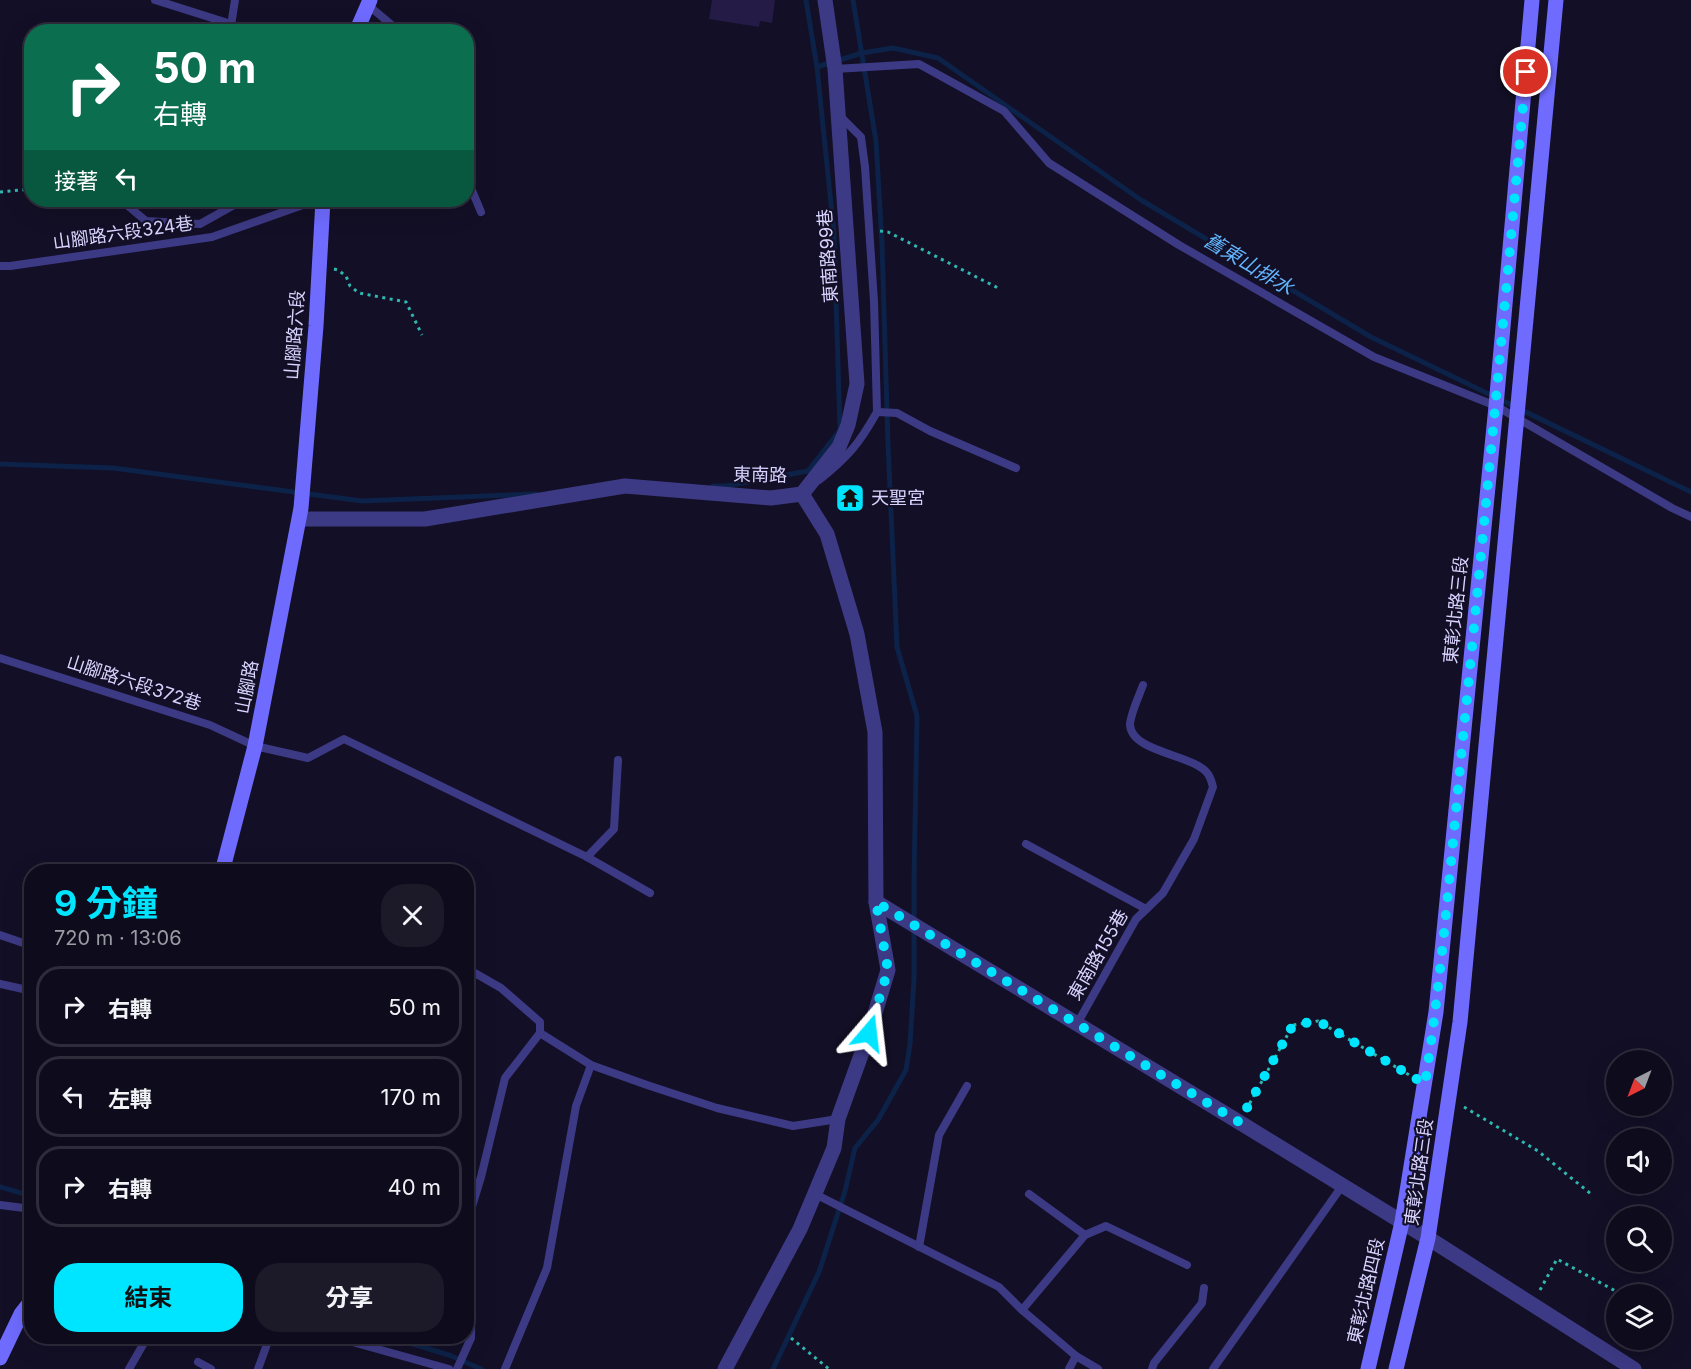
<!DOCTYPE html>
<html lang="zh-TW">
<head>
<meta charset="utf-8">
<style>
  body { margin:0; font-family:Inter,"Noto Sans TC",sans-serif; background:#1c1929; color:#f1f3f6; height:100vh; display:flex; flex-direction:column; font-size:22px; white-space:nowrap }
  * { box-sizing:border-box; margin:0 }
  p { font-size:20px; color:#9b9ba3 }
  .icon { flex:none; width:33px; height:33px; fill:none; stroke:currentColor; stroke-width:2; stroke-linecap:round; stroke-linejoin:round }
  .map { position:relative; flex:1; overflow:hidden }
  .sheet { position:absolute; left:24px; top:864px; width:450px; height:480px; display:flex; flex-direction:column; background:#0e0b1c; border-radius:24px; box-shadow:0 6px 24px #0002,0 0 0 2px #2e2b3b }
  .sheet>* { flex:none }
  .banner { position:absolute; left:24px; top:24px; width:450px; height:183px; border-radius:24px; box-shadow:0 6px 24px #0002,0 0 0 2px #2e2b3b; background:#0b6e4f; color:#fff; overflow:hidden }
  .needle { width:39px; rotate:222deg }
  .tools { position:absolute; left:1606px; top:1050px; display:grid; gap:12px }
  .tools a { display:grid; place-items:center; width:66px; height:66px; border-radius:50%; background:#0e0b1c; box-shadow:0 6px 24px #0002,0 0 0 2px #2e2b3b; font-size:30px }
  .pin { position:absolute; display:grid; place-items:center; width:51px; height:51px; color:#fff; margin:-26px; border:3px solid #fff; border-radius:50%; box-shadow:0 2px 6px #0007 }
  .me { position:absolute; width:66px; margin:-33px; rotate:17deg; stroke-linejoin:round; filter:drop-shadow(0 0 4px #0008) }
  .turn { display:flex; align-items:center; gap:21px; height:126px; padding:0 30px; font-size:27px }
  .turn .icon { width:78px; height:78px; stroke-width:2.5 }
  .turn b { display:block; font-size:42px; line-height:51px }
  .then { display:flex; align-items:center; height:57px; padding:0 30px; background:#0003; gap:12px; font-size:22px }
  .round { display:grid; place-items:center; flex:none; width:63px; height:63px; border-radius:24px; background:#1c1929 }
  .head { display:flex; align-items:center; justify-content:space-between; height:102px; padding:0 30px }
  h1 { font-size:36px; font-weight:700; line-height:45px; color:#00e5ff }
  .cta { display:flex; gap:12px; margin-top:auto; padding:12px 30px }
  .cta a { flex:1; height:69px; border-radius:24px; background:#00e5ff; color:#111; font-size:24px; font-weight:700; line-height:69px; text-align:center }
  .cta a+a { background:#1c1929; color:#f1f3f6 }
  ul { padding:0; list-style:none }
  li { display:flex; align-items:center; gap:18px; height:81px; margin:0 12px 9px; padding:0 18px; border:3px solid #2e2b3b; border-radius:24px }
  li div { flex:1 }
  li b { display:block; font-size:22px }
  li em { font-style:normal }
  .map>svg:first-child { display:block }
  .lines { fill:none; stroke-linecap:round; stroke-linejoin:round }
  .stream { stroke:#0c2248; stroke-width:5 }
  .building { fill:#241b47 }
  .path { stroke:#2fb8b0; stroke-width:3; stroke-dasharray:3 4.5; stroke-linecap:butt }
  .lane { stroke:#3d3a85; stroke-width:8 }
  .street { stroke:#3d3a85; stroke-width:15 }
  .secondary { stroke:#6f6bff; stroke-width:15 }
  .route { stroke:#00e5ff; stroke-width:10; stroke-dasharray:0 18 }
  .labels { text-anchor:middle; stroke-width:4.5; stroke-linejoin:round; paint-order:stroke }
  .street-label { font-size:18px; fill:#d9d4ff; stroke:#130f26 }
  .poi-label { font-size:18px; fill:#d9d4ff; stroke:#130f26; text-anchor:start }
  .water-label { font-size:20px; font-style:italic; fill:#62b6ff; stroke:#130f26 }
</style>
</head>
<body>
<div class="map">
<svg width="1691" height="1369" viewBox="0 0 1691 1369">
  <rect width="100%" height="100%" fill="#130f26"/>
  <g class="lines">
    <!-- stream -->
    <g class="stream">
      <path d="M817 67 862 53 893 48 938 58 1141 200 1371 337 1691 492"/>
      <path d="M0 464 113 468 362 501 536 494"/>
      <path d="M713 486H726L808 471 840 430 834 234 817 67 806 0"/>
      <path d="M0 1187 32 1196"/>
      <path d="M386 1336 449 1355 481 1369"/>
      <path d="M773 1369 819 1272 845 1191 855 1148 878 1120 902 1077 906 1070 910 1044 914 978V881L917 716 897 647 888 444 882 244 876 141 853 0"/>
    </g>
  </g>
  <!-- building -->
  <path class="building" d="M712 0H775L772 23 760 21 759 27 709 19Z"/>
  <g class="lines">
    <!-- path -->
    <g class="path">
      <path d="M0 192 32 189"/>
      <path d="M880 231 888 232 1000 289"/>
      <path d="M334 269 338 270 346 276 350 286 359 293 406 302 422 335"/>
      <path d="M1464 1107 1538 1151 1591 1194"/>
      <path d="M1246 1110 1293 1025 1318 1021 1411 1076"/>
      <path d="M1540 1290 1557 1259 1621 1294"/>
      <path d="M791 1338 829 1369"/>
    </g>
    <!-- lane -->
    <g class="lane">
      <path d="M155 0 231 24"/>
      <path d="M368 5 400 32"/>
      <path d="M230 32 235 0"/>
      <path d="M835 69 919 64 1004 111 1049 163 1179 245 1374 357 1496 406 1672 508 1691 517"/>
      <path d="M840 116 861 137 865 167 874 301 877 412"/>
      <path d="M466 176 481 212"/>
      <path d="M121 200 146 221 200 224 243 200"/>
      <path d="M0 266H10L212 237 317 200"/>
      <path d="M819 480C848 457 859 444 877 412L897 413 930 431 1016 468"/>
      <path d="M0 658 210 725 255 746 308 758 344 739 587 857 650 893"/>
      <path d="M1026 844 1146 909"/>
      <path d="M587 857 614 829 618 760"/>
      <path d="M0 935 32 946"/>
      <path d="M466 968 501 988 540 1022V1033L591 1065 647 1085 717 1108 793 1126 838 1119"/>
      <path d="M0 984 32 991"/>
      <path d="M1077 1024 1136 919 1163 893 1194 839 1213 787C1212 783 1210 777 1208 774 1194 754 1132 753 1130 725 1130 715 1139 696 1143 685"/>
      <path d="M815 1194 999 1287 1022 1310 1076 1356"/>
      <path d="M1029 1194 1085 1235"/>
      <path d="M0 1205 32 1209"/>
      <path d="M466 1226 481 1177 505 1078 540 1033"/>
      <path d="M919 1247 939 1135 967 1086"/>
      <path d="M1022 1310 1085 1235 1106 1226 1187 1265"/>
      <path d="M331 1336 449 1369"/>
      <path d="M198 1362 211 1369"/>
      <path d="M129 1369 148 1336"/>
      <path d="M258 1369 270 1336"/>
      <path d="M457 1369 471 1338 472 1279 466 1254"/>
      <path d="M505 1369 547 1268 576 1106 591 1065"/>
      <path d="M1069 1369 1076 1356 1098 1369"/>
      <path d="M1152 1369 1154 1363 1202 1303 1204 1288"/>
      <path d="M1213 1369 1342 1186"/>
    </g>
    <!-- street -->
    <g class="street">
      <path d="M802 494 839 447 848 425 857 384 835 69 825 0"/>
      <path d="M300 519H425L625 486 771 498 802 494"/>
      <path d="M876 902 1239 1122 1428 1238 1634 1369"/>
      <path d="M725 1369 800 1229 834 1148 838 1119 869 1033 888 970 876 902 875 732 857 634 827 534 802 494"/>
    </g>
    <!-- secondary -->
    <g class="secondary">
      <path d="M356 32 370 0"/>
      <path d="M222 872 255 746 301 508 316 326 323 200"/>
      <path d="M0 1358 21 1314 32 1300"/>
      <path d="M1368 1369 1402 1222 1436 1012 1496 406 1532 0"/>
      <path d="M1396 1369 1428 1238 1460 1022 1556 0"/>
    </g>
  </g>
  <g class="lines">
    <!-- route -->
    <path class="route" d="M869 1033 888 970 876 902 1239 1122 1293 1025 1318 1021 1425 1084C1444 959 1453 833 1466 708 1487 496 1507 284 1526 72"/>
  </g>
  <!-- icons -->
  <defs>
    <g id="temple-square" transform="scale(1.5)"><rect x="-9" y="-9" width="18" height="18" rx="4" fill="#00e5ff" stroke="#130f26"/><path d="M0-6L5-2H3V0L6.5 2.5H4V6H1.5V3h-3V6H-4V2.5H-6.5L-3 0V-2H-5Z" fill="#111"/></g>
  </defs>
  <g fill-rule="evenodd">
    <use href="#temple-square" x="850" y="498"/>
  </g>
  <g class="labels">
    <!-- street labels -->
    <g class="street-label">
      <text transform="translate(123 233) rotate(-8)" y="6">山腳路六段324巷</text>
      <text transform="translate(828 256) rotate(-94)" y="6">東南路99巷</text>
      <text transform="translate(295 335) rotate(-86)" y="6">山腳路六段</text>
      <text transform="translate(760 475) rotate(1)" y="6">東南路</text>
      <text transform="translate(1456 610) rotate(-84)" y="6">東彰北路三段</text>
      <text transform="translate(134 683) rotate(18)" y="6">山腳路六段372巷</text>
      <text transform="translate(247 687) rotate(-79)" y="6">山腳路</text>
      <text transform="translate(1098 955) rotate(-60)" y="6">東南路155巷</text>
      <text transform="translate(1419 1172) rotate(-82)" y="6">東彰北路三段</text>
      <text transform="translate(1366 1291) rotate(-77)" y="6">東彰北路四段</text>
    </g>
    <!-- poi labels -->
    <g class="poi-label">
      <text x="871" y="504">天聖宮</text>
    </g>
    <!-- water labels -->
    <g class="water-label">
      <text transform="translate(1249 264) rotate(31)" y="7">舊東山排水</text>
    </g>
  </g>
</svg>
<div class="tools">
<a><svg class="needle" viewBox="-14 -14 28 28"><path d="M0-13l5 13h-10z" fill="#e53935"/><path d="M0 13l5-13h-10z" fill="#9b9ba3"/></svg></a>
<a><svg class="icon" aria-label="sound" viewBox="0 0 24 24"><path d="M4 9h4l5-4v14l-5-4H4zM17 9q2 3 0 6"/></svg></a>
<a><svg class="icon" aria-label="search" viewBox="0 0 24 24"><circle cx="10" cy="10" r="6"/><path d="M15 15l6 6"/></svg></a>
<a><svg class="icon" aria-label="layers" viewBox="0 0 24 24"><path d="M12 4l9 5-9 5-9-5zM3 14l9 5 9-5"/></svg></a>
</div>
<div class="pin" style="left:1526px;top:72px;background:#d93025"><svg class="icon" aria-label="arrive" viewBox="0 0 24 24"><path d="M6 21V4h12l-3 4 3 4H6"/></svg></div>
<svg class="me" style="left:869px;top:1033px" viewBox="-20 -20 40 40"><path d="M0-17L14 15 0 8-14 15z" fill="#00e5ff" stroke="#fff" stroke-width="4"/></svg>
<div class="banner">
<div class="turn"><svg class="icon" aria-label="right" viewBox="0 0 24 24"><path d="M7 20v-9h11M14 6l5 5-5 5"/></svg><div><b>50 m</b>右轉</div></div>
<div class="then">接著<svg class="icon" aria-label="left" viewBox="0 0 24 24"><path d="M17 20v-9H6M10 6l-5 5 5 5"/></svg></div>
</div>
<section class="sheet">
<div class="head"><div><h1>9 分鐘</h1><p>720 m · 13:06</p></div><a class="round"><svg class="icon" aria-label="close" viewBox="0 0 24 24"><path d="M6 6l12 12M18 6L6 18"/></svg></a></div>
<ul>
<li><svg class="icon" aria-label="right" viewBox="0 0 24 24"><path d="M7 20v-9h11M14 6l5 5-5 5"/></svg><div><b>右轉</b></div><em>50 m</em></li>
<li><svg class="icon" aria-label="left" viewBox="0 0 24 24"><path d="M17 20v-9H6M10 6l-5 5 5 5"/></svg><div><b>左轉</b></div><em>170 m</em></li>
<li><svg class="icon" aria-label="right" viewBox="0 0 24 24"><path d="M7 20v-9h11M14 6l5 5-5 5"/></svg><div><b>右轉</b></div><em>40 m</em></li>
</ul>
<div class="cta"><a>結束</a><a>分享</a></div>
</section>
</div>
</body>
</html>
